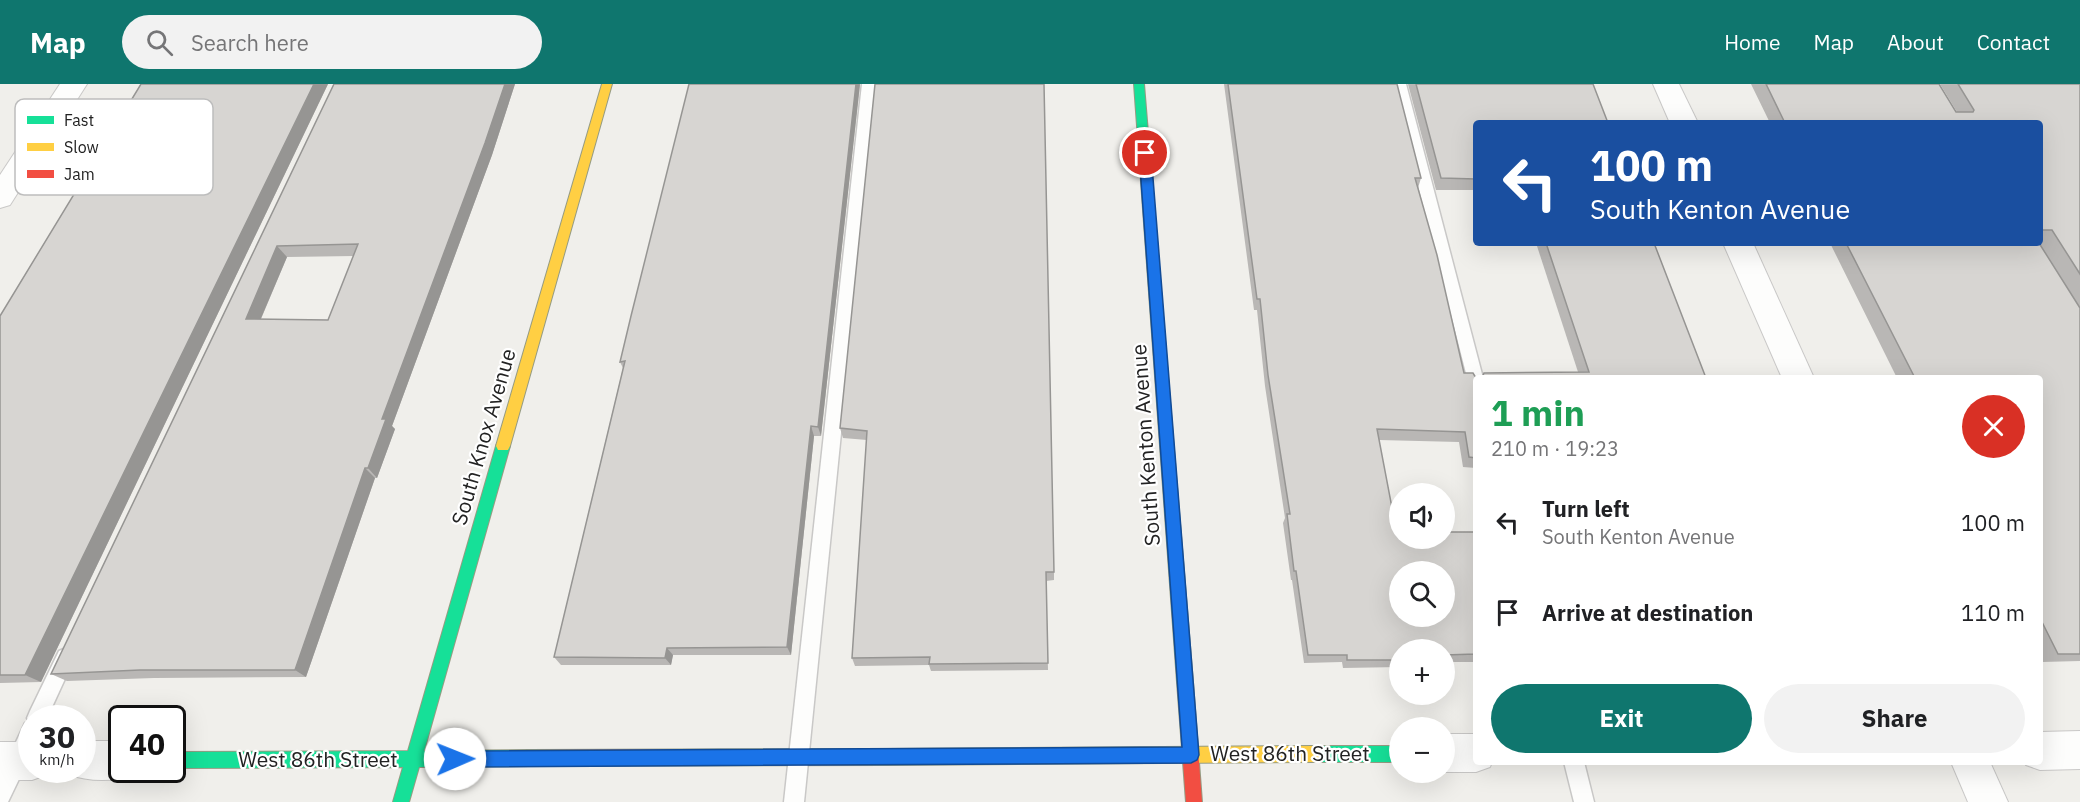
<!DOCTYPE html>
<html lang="en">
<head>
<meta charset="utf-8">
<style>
  body { margin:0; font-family:"IBM Plex Sans",sans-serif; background:#f2f2f2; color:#202124; height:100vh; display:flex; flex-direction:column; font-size:22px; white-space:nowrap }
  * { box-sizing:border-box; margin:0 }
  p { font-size:20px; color:#757577 }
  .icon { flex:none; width:33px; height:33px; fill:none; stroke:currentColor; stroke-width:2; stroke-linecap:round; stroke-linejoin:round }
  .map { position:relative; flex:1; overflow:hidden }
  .details { position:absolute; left:1473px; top:291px; width:570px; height:390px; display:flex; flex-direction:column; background:#fff; border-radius:6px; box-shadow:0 6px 24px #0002 }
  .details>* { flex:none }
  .guide { position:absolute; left:1473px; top:36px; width:570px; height:126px; border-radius:6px; box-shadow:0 6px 24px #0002; background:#1a4fa0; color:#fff; overflow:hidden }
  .controls { position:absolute; left:1389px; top:399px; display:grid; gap:12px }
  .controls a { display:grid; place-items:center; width:66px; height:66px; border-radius:50%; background:#fff; box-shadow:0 6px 24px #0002; font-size:30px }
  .speed { position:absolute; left:18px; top:621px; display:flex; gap:12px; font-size:30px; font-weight:700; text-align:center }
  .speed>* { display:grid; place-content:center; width:78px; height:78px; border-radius:50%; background:#fff; box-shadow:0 6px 24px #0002; line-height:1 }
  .speed small { font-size:15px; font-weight:400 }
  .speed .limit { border:3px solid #111; border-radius:9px; background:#fff; color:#111 }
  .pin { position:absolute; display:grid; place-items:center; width:51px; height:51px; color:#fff; margin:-26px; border:3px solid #fff; border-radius:50%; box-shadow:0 2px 6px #0007 }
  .me { position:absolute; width:66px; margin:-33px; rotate:89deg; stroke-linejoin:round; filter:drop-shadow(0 0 4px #0008) }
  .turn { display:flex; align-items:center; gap:21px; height:126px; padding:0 18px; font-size:27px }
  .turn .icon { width:78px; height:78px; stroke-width:2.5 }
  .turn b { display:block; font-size:42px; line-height:51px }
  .round { display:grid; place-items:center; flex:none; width:63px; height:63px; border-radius:32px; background:#f2f2f2 }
  .summary { display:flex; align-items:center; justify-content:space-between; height:102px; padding:0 18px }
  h1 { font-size:36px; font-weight:800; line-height:45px; color:#1e9e55 }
  .cta { display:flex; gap:12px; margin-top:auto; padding:12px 18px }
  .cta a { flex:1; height:69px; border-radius:36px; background:#0f766e; color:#fff; font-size:24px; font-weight:800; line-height:69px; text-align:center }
  .cta a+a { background:#f2f2f2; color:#202124 }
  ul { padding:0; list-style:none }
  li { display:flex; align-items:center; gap:18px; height:90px; padding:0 18px }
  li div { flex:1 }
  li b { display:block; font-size:22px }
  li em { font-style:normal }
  header { display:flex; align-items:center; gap:36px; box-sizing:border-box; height:84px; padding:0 30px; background:#0f766e; color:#fff }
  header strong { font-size:28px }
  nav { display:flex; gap:33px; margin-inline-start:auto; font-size:21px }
  .search { width:420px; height:54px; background:#f2f2f2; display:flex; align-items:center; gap:15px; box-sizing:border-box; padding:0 21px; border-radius:33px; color:#757577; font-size:22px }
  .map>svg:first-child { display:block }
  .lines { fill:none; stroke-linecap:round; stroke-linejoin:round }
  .lane-casing { stroke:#c9c8c7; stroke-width:3 }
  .street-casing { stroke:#c9c8c7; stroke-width:2 }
  .fast-casing { stroke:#959b82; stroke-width:2 }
  .slow-casing { stroke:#959b82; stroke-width:2 }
  .jam-casing { stroke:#959b82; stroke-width:2 }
  .lane { fill:#fdfdfc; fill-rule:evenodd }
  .street { fill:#fdfdfc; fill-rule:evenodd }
  .fast { fill:#16e098; fill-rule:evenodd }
  .slow { fill:#ffcf43; fill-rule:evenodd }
  .jam { fill:#f24e42; fill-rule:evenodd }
  .wall { fill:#b9b7b5; fill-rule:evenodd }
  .shaded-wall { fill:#969593 }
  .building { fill:#d7d5d2; stroke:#969593; stroke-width:1.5; fill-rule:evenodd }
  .route { fill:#1a73e8; stroke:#114b97; stroke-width:1.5 }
  .labels { text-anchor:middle; stroke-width:4.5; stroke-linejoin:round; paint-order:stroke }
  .street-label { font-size:21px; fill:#222; stroke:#fff }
  .key { fill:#fff; stroke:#bdbdbd; stroke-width:1.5 }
  .key-label { font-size:16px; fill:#222 }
</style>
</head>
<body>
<header>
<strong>Map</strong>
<div class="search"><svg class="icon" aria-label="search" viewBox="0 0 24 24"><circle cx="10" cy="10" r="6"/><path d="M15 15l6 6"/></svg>Search here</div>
<nav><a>Home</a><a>Map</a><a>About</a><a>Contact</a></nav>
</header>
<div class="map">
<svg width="2080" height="718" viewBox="0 0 2080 718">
  <rect width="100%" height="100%" fill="#f0efeb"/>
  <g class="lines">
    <!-- lane casing -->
    <g class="lane-casing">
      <g id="lane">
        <path d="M862 0H876L804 718H784Z"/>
        <path d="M1392 0H1406L1483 294H1476V304L1470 302 1468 297Z"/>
        <path d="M66 564 73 567 75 573 47 634H32V668L8 718H0V692L25 639 29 638 27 634 30 627 59 567Z"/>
        <path d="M1564 678H1584L1594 718H1574Z"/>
      </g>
    </g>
    <!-- street casing -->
    <g class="street-casing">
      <g id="street">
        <path d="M60 0H87L10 121 0 124V91Z"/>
        <path d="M1653 0H1679L1698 39H1670Z"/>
        <path d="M1723 159H1753L1814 294H1782Z"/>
        <path d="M2080 647V685L2040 686 2026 681 2025 678H2040V648Z"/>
        <path d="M1444 650H1476V678H1492L1490 683 1476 688H1444Z"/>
        <path d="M82 657H122V686H137L136 690C115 698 89 698 68 690L67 686H82Z"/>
        <path d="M0 658H32V686H48L46 691 32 696H0Z"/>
        <path d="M1951 678H1990L2008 718H1968Z"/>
      </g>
    </g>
    <!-- fast casing -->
    <g class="fast-casing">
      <g id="fast">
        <path d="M1134 0H1144L1193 598 1190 603 1185 605 1180 603 1177 598Z"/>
        <path d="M503 356 508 358 510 362 424 667 529 666 535 668 537 674 535 680 529 682 419 683 409 718H393L403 683 172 684V668L408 667 496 362 498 358Z"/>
        <path d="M1315 662H1400V678H1315L1309 676 1307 670 1309 664Z"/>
      </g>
    </g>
    <!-- slow casing -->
    <g class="slow-casing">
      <g id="slow">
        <path d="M602 0H612L510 362 508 366H498L496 362Z"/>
        <path d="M1315 662 1321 664 1323 670 1321 676 1315 678 887 681 881 679 879 673 881 667 887 665Z"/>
      </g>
    </g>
    <!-- jam casing -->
    <g class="jam-casing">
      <g id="jam">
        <path d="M1185 591 1190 593 1193 598 1202 718H1186L1177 598 1180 593Z"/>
        <path d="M887 665 893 667 895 673 893 679 887 681 529 682 523 680 521 674 523 668 529 666Z"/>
      </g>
    </g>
    <!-- lane -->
    <use href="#lane" class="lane"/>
    <!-- street -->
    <use href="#street" class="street"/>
    <!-- fast -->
    <use href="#fast" class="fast"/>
    <!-- slow -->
    <use href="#slow" class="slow"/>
    <!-- jam -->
    <use href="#jam" class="jam"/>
  </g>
  <!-- wall -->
  <g class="wall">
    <path d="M141 0H328L41 598 0 599V232Z"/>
    <path d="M334 0H515L492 71 392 342 395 345 377 394H375L306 593 154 594 67 597 51 590ZM354 172 328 236 261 235 287 173Z"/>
    <path d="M860 0 821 352H814L791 571H673L671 581H561L554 573 623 284 620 278Z"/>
    <path d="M875 0 1054 488V496L1046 497 1048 586 931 587 929 581 855 582 852 574 867 356 843 354 840 344Z"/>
    <path d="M1224 0H1397L1421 94 1418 104 1464 289 1476 294V384L1463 383 1459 358 1379 356 1393 429 1400 454 1476 448V578H1444V566H1400V583L1343 584 1342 578 1304 579 1292 496H1291L1283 439 1285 434 1265 302 1257 226H1254Z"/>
    <path d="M1408 0H1593L1476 39V106H1436Z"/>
    <path d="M1751 0H1939L1956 28H1957L1940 0H2080V577L2042 578 2040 574V294H1897L1830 159H2040V39H1770Z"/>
    <path d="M1536 159H1654L1706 294 1578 288Z"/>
  </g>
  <!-- shaded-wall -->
  <g class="shaded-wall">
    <path d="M314 0H328L41 598 25 591Z"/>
    <path d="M505 0H515L492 71 392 342 395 345 377 394 368 384 382 335Z"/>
    <path d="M856 0H860L821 352 818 343Z"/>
    <path d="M277 162 287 173 256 246 246 235Z"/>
    <path d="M811 342 814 352 791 571 787 563Z"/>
    <path d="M365 384 375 394 306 593 295 586Z"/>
    <path d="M667 564 673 571 671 581 665 574Z"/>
  </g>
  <!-- building -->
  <g class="building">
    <path d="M141 0H314L25 591H0V232Z"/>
    <path d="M334 0H505L485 59 382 335H386L368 384H365L295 586H140L51 590ZM358 160 328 236 246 235 277 162Z"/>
    <path d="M689 0H856L818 343 811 342 787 563 667 564 665 574 554 573 625 277 620 278 631 232Z"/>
    <path d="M875 0H1044L1054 488H1046L1048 579 929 580 930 573 852 574 867 347 840 344Z"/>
    <path d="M1228 0H1397L1421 94H1415L1437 171 1464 289H1473L1476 294V374L1469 373 1465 348 1377 345 1393 429H1400V454H1444V448H1476V570L1444 571V566H1400V576H1347V571H1308L1296 487H1294L1287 430H1290L1268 291 1260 215H1257ZM1400 488H1444V532H1400Z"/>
    <path d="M1416 0H1593L1608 39H1476V95L1441 94Z"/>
    <path d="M1766 0H1939L1956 28H1973L1974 26 1958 0H2080V190L2052 146H2040V39H1785Z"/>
    <path d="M1546 159H1654L1706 294H1482L1484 289 1589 288Z"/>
    <path d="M1846 159H2039L2080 224V570H2058L2040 534V294H1915Z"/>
  </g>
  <!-- route -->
  <path class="route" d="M1145 65 1151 69 1199 671 1197 676 1191 679 455 683 450 680 447 675 450 669 455 667 1182 663 1139 69Z"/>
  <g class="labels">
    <!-- street labels -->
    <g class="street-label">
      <text transform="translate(484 353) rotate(-74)" y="7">South Knox Avenue</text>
      <text transform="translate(1146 361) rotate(-94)" y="7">South Kenton Avenue</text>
      <text x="1290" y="677">West 86th Street</text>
      <text x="318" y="683">West 86th Street</text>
    </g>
  </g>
  <!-- legend -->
  <rect x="15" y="15" width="198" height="96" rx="9" class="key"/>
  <rect x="27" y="32" width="27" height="8" fill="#16e098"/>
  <rect x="27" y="59" width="27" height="8" fill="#ffcf43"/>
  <rect x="27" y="86" width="27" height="8" fill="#f24e42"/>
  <g class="key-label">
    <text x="64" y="42">Fast</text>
    <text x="64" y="69">Slow</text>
    <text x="64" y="96">Jam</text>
  </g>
</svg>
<div class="controls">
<a><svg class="icon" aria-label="sound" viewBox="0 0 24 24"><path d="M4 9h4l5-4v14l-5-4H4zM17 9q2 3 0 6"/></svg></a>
<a><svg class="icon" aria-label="search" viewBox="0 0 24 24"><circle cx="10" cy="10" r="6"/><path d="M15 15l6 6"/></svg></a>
<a>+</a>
<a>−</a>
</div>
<div class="speed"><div>30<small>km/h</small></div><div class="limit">40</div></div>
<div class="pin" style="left:1145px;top:69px;background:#d93025"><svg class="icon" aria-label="arrive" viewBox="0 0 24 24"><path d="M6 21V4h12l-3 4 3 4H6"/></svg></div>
<svg class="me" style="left:455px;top:675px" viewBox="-20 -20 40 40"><circle r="19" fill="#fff"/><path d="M0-13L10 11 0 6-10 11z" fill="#1a73e8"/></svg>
<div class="guide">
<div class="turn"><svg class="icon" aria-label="left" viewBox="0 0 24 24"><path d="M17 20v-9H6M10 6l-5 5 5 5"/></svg><div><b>100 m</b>South Kenton Avenue</div></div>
</div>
<section class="details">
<div class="summary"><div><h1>1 min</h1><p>210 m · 19:23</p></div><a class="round" style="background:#d93025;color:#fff"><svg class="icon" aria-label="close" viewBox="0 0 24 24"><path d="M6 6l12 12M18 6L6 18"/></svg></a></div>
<ul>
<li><svg class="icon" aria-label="left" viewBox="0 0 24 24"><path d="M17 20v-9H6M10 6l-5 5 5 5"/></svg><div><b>Turn left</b><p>South Kenton Avenue</p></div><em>100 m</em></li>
<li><svg class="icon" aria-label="arrive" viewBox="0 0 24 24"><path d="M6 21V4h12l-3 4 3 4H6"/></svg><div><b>Arrive at destination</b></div><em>110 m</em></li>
</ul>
<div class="cta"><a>Exit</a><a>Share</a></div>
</section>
</div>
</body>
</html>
